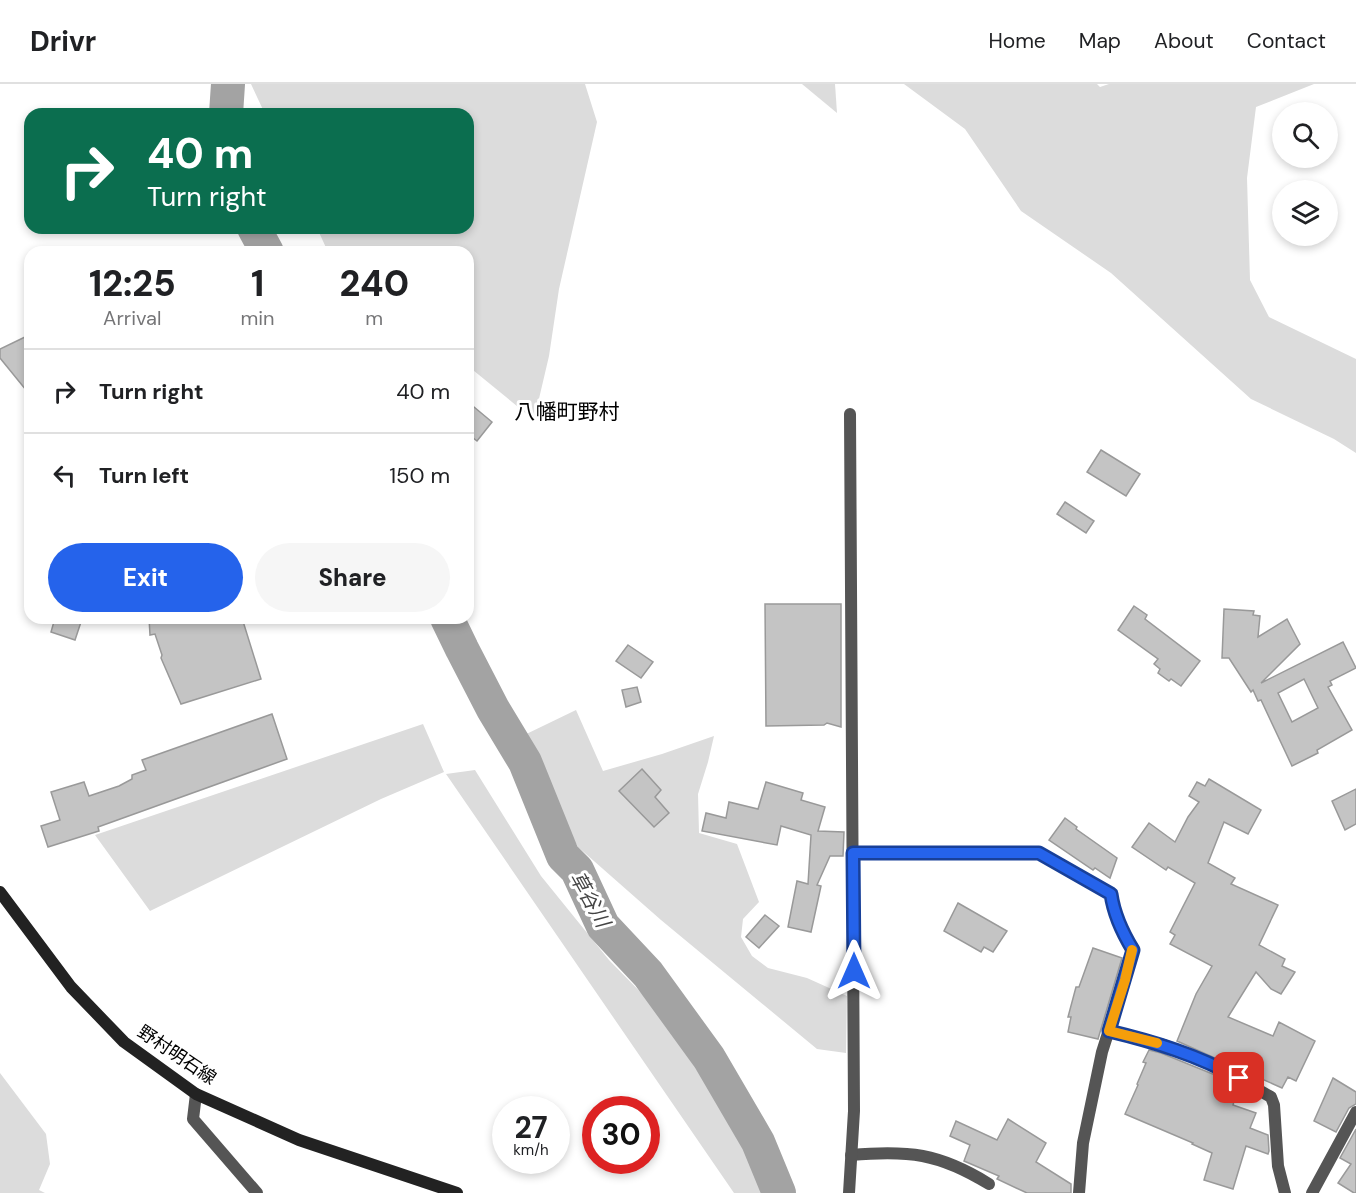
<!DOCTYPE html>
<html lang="en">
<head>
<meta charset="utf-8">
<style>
  body { margin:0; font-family:"DM Sans","Noto Sans JP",sans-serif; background:#f6f6f6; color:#202124; height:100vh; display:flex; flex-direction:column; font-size:22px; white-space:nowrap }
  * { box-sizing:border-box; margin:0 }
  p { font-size:20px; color:#757577 }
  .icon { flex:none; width:33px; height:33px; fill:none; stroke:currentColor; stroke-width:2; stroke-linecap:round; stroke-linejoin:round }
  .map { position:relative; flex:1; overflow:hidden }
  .drawer { position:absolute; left:24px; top:162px; width:450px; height:378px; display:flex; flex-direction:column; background:#fff; border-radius:18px; box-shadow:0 3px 9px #0003 }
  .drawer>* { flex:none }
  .hud { position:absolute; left:24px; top:24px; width:450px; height:126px; border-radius:18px; box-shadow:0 3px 9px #0003; background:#0b6e4f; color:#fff; overflow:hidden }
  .tools { position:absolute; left:1272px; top:18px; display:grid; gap:12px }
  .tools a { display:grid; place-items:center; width:66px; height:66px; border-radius:50%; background:#fff; box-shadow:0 3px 9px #0003; font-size:30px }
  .speed { position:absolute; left:492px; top:1012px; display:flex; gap:12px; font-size:30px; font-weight:700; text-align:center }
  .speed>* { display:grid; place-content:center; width:78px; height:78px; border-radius:50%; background:#fff; box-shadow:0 3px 9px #0003; line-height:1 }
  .speed small { font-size:15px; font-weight:400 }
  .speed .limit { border:9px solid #d22; background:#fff; color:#111 }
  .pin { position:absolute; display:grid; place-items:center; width:51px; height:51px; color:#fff; margin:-26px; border-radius:12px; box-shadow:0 3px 9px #0006 }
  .me { position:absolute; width:66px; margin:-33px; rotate:0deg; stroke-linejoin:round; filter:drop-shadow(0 0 4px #0008) }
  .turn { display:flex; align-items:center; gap:21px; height:126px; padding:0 24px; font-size:27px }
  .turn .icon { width:78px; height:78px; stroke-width:2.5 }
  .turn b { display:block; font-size:42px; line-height:51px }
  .eta { display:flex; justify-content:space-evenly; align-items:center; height:102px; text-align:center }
  .eta b { font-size:36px; font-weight:800; line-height:42px }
  .primary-button { display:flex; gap:12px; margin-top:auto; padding:12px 24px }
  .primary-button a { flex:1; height:69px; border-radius:36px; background:#2563eb; color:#fff; font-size:24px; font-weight:800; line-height:69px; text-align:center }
  .primary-button a+a { background:#f6f6f6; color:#202124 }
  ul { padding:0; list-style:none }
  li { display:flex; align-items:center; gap:18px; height:84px; padding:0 24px; border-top:2px solid #e0e0e0 }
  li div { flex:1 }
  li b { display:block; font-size:22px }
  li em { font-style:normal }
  header { display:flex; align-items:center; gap:36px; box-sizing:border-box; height:84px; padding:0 30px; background:#fff; border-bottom:2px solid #e0e0e0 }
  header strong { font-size:28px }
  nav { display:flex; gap:33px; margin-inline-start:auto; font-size:21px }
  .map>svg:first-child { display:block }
  .green { fill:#dcdcdc }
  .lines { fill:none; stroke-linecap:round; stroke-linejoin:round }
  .river { stroke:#a3a3a3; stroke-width:34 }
  .building { fill:#c4c4c4; stroke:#999; stroke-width:1.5; fill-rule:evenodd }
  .minor { stroke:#555; stroke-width:12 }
  .secondary { stroke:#222; stroke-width:12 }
  .route-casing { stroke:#184099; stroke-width:15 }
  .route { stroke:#2563eb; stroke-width:10 }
  .slow { stroke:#f59e0b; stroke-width:10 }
  .labels { text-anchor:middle; stroke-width:6; stroke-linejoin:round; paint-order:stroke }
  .street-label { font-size:18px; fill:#000; stroke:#fff }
  .water-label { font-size:20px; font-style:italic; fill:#444; stroke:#fff }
  .quarter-label { font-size:21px; fill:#000; stroke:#fff }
</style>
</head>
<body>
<header>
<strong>Drivr</strong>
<nav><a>Home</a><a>Map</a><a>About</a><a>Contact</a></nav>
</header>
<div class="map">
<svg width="1356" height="1109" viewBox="0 0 1356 1109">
  <rect width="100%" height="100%" fill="#fff"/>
  <!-- green -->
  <g class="green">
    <path d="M251 0H585L597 38 559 205 549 272 534 336 468 282V168H328L317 144H468V30H265Z"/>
    <path d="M802 0H835L837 29Z"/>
    <path d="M904 0H1097L1100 3 1109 0H1314L1256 23 1247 94 1250 196 1269 233 1356 275V369L1334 355 1251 315 1111 189 1021 127 965 45Z"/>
    <path d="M576 626 603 687 662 670 714 652 708 678 698 710 699 749 737 760 759 818 743 835 741 853 752 872 768 884 807 894 847 912 846 969 817 965 661 836 578 763 516 655Z"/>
    <path d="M423 640 444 688 381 715 150 827 95 751Z"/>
    <path d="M475 686 541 792 609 876 656 924 765 1089 766 1109H734L446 690Z"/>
    <path d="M0 989 46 1050 50 1080 39 1106 45 1109H0Z"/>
  </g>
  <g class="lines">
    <!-- river -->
    <g class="river">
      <path d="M226 30 228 0"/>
      <path d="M254 144 267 168"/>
      <path d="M447 534 462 565 493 625 525 678 563 772 577 786 603 842 648 890 709 974 758 1058 779 1109"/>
    </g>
  </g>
  <!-- building -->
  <g class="building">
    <path d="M25 253 30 259V311L0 274V265Z"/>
    <path d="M468 318 492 338 477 357 468 350Z"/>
    <path d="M1101 366 1140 390 1126 412 1087 388Z"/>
    <path d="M1065 418 1094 437 1086 449 1057 430Z"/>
    <path d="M765 520H841V643L827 639 824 641 766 642Z"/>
    <path d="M1134 522 1147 531 1145 535 1200 577 1181 602 1171 595 1169 597 1158 589 1160 585 1154 580 1158 575 1118 546Z"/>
    <path d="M1224 525 1254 527 1253 531 1260 532 1258 553 1287 535 1300 560 1261 599 1343 558 1356 584 1330 597 1332 601 1328 603 1352 646 1317 666 1318 669 1292 682 1261 616 1258 617 1253 606 1251 608 1229 574H1222ZM1304 595 1318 624 1292 638 1278 609Z"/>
    <path d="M55 534H70L81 538 75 556 51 548Z"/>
    <path d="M149 534H242L261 595 181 620 161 574 162 571 155 550 150 551Z"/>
    <path d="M628 561 653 578 641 594 616 577Z"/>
    <path d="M637 603 641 618 626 623 622 606Z"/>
    <path d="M272 630 287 675 98 743 99 747 48 763 41 742 60 736 51 708 84 698 89 712 119 702 132 695V691L146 686 142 676Z"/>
    <path d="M642 685 661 706 655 713 669 729 654 743 619 707Z"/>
    <path d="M1209 695 1261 726 1248 750 1224 738 1208 779 1235 794 1231 800 1278 821 1259 861 1285 875 1282 882 1295 888 1281 910 1271 905 1256 888 1228 933 1273 952 1279 938 1315 957 1296 997 1288 993 1282 1004 1177 957 1196 910 1212 882 1170 860 1175 851 1170 848 1195 799 1168 783 1166 786 1132 763 1149 739 1175 758 1188 733 1199 718 1189 712 1197 698 1205 702Z"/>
    <path d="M766 698 803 709 801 716 825 723 818 747 844 748 843 772H830L817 801 821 802 811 848 788 843 797 797 808 800 811 751 781 742 777 761 702 747 706 729 726 734 729 718 758 725Z"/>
    <path d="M1356 705V740L1345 746 1332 717Z"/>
    <path d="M1065 734 1077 743 1076 745 1117 774 1110 794 1095 784 1093 786 1049 756Z"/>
    <path d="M958 819 1007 847 993 868 984 863 981 868 944 847Z"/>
    <path d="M765 831 779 842 759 864 746 853Z"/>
    <path d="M1093 864 1122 874 1098 955 1068 948 1071 933H1068L1076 903H1079Z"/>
    <path d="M1149 966 1161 969 1220 993 1233 1001 1225 1013 1234 1017 1233 1021 1256 1029 1250 1044 1268 1051 1269 1067 1268 1070 1246 1062 1233 1105 1204 1096 1212 1069 1192 1060 1193 1059 1125 1030 1138 1001 1137 1000 1146 979 1143 978Z"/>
    <path d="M1333 994 1356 1008V1020L1349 1024 1336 1048 1314 1037Z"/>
    <path d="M1008 1035 1046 1059 1036 1078 1071 1100V1109H1027L997 1095 999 1092 964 1077 970 1061 950 1052 956 1037 997 1056Z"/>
    <path d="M1356 1045V1109H1354L1338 1099 1351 1080 1340 1074Z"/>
  </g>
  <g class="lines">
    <!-- minor -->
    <g class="minor">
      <path d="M853 769H1039L1111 810C1114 831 1122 848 1133 866L1125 896 1102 968 1083 1059 1079 1109"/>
      <path d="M1109 947 1164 961 1224 986 1271 1013 1274 1021 1278 1082 1285 1109"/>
      <path d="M196 1010 193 1035 257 1109"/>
      <path d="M851 1071C908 1066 939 1069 989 1100"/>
      <path d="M849 1109 854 1027 850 330"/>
      <path d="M1312 1109 1356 1028"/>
    </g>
    <!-- secondary -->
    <path class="secondary" d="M0 808 71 903 124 958 196 1010 299 1056 457 1109"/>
  </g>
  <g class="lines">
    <!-- route casing -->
    <g class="route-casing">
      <path id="route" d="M854 887 853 769H1039L1111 810C1114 831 1122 848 1133 866L1109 947C1155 958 1197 971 1239 994"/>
    </g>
    <!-- route -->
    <use href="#route" class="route"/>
    <!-- slow -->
    <path class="slow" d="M1132 866 1125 896 1109 947 1157 959"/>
  </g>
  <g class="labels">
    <!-- street labels -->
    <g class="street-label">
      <text transform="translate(177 971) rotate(34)" y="6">野村明石線</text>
    </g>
    <!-- water labels -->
    <g class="water-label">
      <text transform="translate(590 815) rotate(61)" y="7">草谷川</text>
    </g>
    <!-- quarter labels -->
    <g class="quarter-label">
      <text x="567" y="335">八幡町野村</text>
    </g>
  </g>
</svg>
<div class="tools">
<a><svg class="icon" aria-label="search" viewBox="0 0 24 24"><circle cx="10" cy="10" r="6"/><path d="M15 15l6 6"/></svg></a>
<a><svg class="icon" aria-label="layers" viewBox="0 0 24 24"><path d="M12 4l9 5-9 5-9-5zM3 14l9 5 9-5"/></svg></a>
</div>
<div class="speed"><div>27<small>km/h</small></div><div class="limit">30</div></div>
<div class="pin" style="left:1239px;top:994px;background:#d93025"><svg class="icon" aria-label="arrive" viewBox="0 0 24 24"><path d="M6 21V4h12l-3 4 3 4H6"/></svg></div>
<svg class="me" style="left:854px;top:887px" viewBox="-20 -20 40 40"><path d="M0-17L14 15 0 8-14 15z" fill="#2563eb" stroke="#fff" stroke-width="4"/></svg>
<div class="hud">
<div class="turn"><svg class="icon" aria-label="right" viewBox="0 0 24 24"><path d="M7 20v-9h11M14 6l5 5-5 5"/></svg><div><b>40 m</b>Turn right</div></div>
</div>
<section class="drawer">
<div class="eta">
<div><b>12:25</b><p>Arrival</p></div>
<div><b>1</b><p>min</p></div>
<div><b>240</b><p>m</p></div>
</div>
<ul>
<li><svg class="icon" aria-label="right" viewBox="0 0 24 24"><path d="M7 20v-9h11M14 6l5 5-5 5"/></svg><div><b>Turn right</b></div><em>40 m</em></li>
<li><svg class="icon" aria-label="left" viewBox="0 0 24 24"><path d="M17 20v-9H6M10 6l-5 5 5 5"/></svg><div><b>Turn left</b></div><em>150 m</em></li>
</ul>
<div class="primary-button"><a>Exit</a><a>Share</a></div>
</section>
</div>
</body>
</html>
